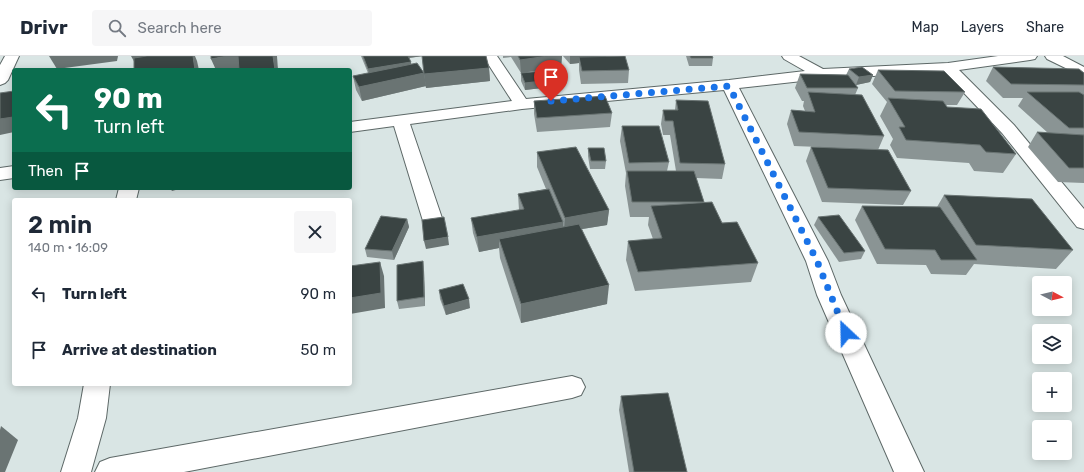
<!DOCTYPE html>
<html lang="en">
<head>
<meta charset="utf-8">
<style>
  body { margin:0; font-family:Rubik,sans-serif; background:#f6f6f7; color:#1f2937; height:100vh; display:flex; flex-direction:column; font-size:15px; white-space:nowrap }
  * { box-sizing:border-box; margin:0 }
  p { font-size:13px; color:#747a83 }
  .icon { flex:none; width:22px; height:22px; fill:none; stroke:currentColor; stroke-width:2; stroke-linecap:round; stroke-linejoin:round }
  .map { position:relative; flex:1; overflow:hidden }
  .sheet { position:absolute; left:12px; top:142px; width:340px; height:188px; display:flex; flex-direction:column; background:#fff; border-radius:4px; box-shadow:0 2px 10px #0003 }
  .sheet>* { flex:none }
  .hud { position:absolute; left:12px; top:12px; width:340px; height:122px; border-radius:4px; box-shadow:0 2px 10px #0003; background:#0b6e4f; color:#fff; overflow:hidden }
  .needle { width:26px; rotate:97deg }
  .buttons { position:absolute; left:1032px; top:220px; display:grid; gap:8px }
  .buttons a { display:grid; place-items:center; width:40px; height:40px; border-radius:4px; background:#fff; box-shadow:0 2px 10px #0003; font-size:20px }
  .pin { position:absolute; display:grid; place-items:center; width:34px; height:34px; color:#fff; margin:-41px -17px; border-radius:50% 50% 50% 0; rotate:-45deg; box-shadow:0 0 4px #0007 }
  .pin .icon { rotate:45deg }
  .me { position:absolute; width:44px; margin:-22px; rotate:336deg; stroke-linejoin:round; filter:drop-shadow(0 0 3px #0008) }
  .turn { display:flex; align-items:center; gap:14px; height:84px; padding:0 16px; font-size:18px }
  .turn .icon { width:52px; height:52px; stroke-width:2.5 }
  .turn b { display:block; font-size:28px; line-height:34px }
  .then { display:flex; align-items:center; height:38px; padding:0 16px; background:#0003; gap:8px; font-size:15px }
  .round { display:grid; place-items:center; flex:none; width:42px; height:42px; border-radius:4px; background:#f6f6f7 }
  .summary { display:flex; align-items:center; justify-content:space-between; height:68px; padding:0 16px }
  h1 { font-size:24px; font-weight:600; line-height:30px }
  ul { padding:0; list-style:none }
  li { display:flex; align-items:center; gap:12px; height:56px; padding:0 16px }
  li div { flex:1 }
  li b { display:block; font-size:15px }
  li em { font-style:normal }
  header { display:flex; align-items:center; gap:24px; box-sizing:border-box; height:56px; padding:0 20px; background:#fff; border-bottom:1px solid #e0e1e3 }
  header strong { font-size:19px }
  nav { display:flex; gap:22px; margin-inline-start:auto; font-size:14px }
  .search { width:280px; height:36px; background:#f6f6f7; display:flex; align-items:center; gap:10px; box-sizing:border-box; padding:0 14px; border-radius:4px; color:#747a83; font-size:15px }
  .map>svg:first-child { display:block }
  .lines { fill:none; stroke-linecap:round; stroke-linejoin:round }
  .minor-casing { stroke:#5d6867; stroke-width:2 }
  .minor { fill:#fff; fill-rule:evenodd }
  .wall { fill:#8a9494 }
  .shaded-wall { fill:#6a7473 }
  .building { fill:#3a4443; stroke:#6a7473 }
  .route { stroke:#1a73e8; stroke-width:7; stroke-dasharray:0 12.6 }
</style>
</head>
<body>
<header>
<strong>Drivr</strong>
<div class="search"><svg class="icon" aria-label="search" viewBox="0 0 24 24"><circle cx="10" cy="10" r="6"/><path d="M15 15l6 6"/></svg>Search here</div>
<nav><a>Map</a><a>Layers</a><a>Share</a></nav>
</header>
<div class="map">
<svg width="1084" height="416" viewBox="0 0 1084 416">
  <rect width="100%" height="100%" fill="#d9e5e4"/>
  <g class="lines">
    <!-- minor casing -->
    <g class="minor-casing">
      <g id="minor">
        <path d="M5 0H19L8 24 5 27 0 29V9Z"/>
        <path d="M483 0H497L526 43 729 24 805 15 784 3 782 0H799L823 13 948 7 998 0H1037L1035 3 1030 4 959 14 1014 69 1084 153V173L1077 171 1002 77 944 16 820 23 739 32 828 205 841 239 924 416H894L817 239 806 205 724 34 522 53 410 68 443 165 440 170 433 172 426 170 423 165 394 70 350 76V66L512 45Z"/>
        <path d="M1045 0H1063L1084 11V21L1047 3Z"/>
        <path d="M14 110V122L0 124V112Z"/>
        <path d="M119 132H139L136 144H116Z"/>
        <path d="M572 320 581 323 585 331 581 339 572 342 184 416H95L100 406 110 402Z"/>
        <path d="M84 328H110L106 362 91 416H61L78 362Z"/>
      </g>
    </g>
    <!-- minor -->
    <use href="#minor" class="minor"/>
  </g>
  <!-- wall -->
  <g class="wall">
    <path d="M361 0H486L489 12 490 25 426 32 422 0 409 2 411 8 424 17 426 30 362 45 356 34 353 20 368 17Z"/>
    <path d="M503 0H562L561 11 521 17 511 1 503 2Z"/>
    <path d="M563 0H606V1L629 14 628 27 581 28 579 14V7L570 8Z"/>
    <path d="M686 0H712L713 2 712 10H689Z"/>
    <path d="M993 11 1084 17V127L1058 126 1028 91 1037 76 1048 77 1018 50 1023 42H1003L986 25Z"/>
    <path d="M849 13 873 19 870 26 856 29 854 27 858 32 855 39 884 80 878 94 911 135 903 149 822 146 806 105 811 91H819L794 90 787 68 791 54 805 55 803 50 804 45H802L795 32 800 18 846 19Z"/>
    <path d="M878 14 965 36 957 49H946L947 51 1016 98 1003 117 974 115 969 107 897 102 890 89 893 83 880 60 887 46 872 28Z"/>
    <path d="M521 17 559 30 525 34 521 25Z"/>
    <path d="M676 44 725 108 722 123 696 122 704 146 758 207 751 226 635 235 626 204 628 185 653 183 648 169 649 161H630L625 130 626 117 620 85 622 70 669 106 667 115H676L670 79H663L661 68 663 54H675Z"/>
    <path d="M534 45 612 57 610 71 537 76 534 58Z"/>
    <path d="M588 92 606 105 605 113H590L588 100Z"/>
    <path d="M537 96 609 154 607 169 582 173 607 248 521 267 500 202 499 192 479 196 473 177 471 162 519 154 518 138 546 133 537 111Z"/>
    <path d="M944 139 1073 194 1056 213 974 208 966 219 931 218 926 209 877 208 855 164 862 150 937 151Z"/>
    <path d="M818 161 865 195 861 203 839 206 814 169Z"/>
    <path d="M407 163 409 171 394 204 367 201 365 193Z"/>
    <path d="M424 214 425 250 399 253 397 245Z"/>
    <path d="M439 234 470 252 446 259 440 243Z"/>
    <path d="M621 340 687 416H629L619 354Z"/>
  </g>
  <!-- shaded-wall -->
  <g class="shaded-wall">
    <path d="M49 0H118L117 5 57 13Z"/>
    <path d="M131 0H187L136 9Z"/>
    <path d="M193 0H195L197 5 199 14H195Z"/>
    <path d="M228 0H239L244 14H216L211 3Z"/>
    <path d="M273 0H277L278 14H275Z"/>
    <path d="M408 0H424L408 2Z"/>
    <path d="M548 0H562L561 11 521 17 520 4Z"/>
    <path d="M570 0H606L605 2 579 1V7L570 8Z"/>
    <path d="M411 6 413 19 371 26 368 13Z"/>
    <path d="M489 12 490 25 426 32 424 18Z"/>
    <path d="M424 17 426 30 362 45 359 31Z"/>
    <path d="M873 19 870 26 856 29 859 21Z"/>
    <path d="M559 23V30L525 34V27Z"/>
    <path d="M14 59V76L0 79V63Z"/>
    <path d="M170 132H183L172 135Z"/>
    <path d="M609 154 607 169 564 176 565 162Z"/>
    <path d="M407 163 409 171 394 204 392 195Z"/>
    <path d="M563 166V180L499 183V192L479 196 477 181Z"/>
    <path d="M448 181 449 189 426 193 424 185Z"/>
    <path d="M423 205 424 214 425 250 424 241Z"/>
    <path d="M380 206 384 220 385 252 350 258V242Z"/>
    <path d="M609 229 607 248 521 267V248Z"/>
    <path d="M469 243 470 252 446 259 444 250Z"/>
    <path d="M1 370 18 384 5 416H0V374Z"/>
  </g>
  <!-- building -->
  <g class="building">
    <path d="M147 0H193L195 14H134V2Z"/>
    <path d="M211 0H228L211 3Z"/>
    <path d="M238 0H273L275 14H239Z"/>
    <path d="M363 0H408L411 6 368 13Z"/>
    <path d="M422 0H486L489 12 424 18Z"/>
    <path d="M518 0H548L520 4Z"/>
    <path d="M625 0 629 14 582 15 579 1Z"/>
    <path d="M690 0H712L713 2H691Z"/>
    <path d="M417 7 424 17 359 31 353 20Z"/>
    <path d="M862 11 873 19 859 21 849 13Z"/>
    <path d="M993 11 1079 13 1084 17V29L1011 28Z"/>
    <path d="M554 14 559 23 525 27 521 17Z"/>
    <path d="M878 14 944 15 965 36 895 35Z"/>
    <path d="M800 18 848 19 858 32H807Z"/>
    <path d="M14 35V59L13 61 0 63V37Z"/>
    <path d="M808 36 862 39 884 80 799 76 791 54 815 56Z"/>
    <path d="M1027 36H1079L1084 39V72H1069Z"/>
    <path d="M605 40 612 57 537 62 534 45Z"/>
    <path d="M888 42 943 45 947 51 981 53 1016 98 986 96 980 89 906 84 899 71H905Z"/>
    <path d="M676 44 708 45 725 108 680 107 673 65H665L663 54H678Z"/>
    <path d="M622 70H659L669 106 629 107Z"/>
    <path d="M1037 76 1084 79V112H1069Z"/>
    <path d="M576 91 609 154 565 162 537 96Z"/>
    <path d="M811 91 888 94 911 135 828 132Z"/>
    <path d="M588 92H604L606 105H591Z"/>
    <path d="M627 115H694L704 146H632Z"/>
    <path d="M549 133 563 166 477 181 471 162 524 153 518 138Z"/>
    <path d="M944 139 1032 143 1073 194 976 189Z"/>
    <path d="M712 146 722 167 737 166 758 207 638 216 628 185 662 182 651 150Z"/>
    <path d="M862 150 940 151 977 204H941L935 194 885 193Z"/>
    <path d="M839 159 865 195 844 197 818 161Z"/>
    <path d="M381 160 407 163 392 195 365 193Z"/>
    <path d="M444 161 448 181 424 185 422 164Z"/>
    <path d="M579 168 609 229 521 248 499 183Z"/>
    <path d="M423 205 424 241 397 245V209Z"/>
    <path d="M380 206 381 237 350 242V210Z"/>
    <path d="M463 228 469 243 444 250 439 234Z"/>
    <path d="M668 337 687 416H634L621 340Z"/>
  </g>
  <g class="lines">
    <!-- route -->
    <path class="route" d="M551 45 729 30 817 205 846 277"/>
  </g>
</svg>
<div class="buttons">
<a><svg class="needle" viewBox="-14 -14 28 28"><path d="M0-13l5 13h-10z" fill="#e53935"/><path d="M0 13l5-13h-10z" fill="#747a83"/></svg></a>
<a><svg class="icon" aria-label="layers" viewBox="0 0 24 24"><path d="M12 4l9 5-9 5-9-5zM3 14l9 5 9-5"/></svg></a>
<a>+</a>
<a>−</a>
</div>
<div class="pin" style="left:551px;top:45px;background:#d93025"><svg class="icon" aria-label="arrive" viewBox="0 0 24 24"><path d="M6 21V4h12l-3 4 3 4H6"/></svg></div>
<svg class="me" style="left:846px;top:277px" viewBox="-20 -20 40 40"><circle r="19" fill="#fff"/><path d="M0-13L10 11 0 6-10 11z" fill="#1a73e8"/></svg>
<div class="hud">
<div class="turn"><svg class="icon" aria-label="left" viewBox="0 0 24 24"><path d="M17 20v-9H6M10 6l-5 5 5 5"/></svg><div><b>90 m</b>Turn left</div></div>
<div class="then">Then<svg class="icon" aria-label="arrive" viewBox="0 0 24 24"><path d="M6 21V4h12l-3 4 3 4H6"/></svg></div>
</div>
<section class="sheet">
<div class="summary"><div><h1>2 min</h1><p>140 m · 16:09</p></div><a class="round"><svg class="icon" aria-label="close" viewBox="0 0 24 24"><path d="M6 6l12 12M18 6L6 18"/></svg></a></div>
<ul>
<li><svg class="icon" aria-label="left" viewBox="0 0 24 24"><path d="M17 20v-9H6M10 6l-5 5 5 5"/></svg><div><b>Turn left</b></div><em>90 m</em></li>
<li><svg class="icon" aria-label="arrive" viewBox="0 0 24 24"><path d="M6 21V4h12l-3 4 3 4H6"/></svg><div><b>Arrive at destination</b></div><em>50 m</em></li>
</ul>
</section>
</div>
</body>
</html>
